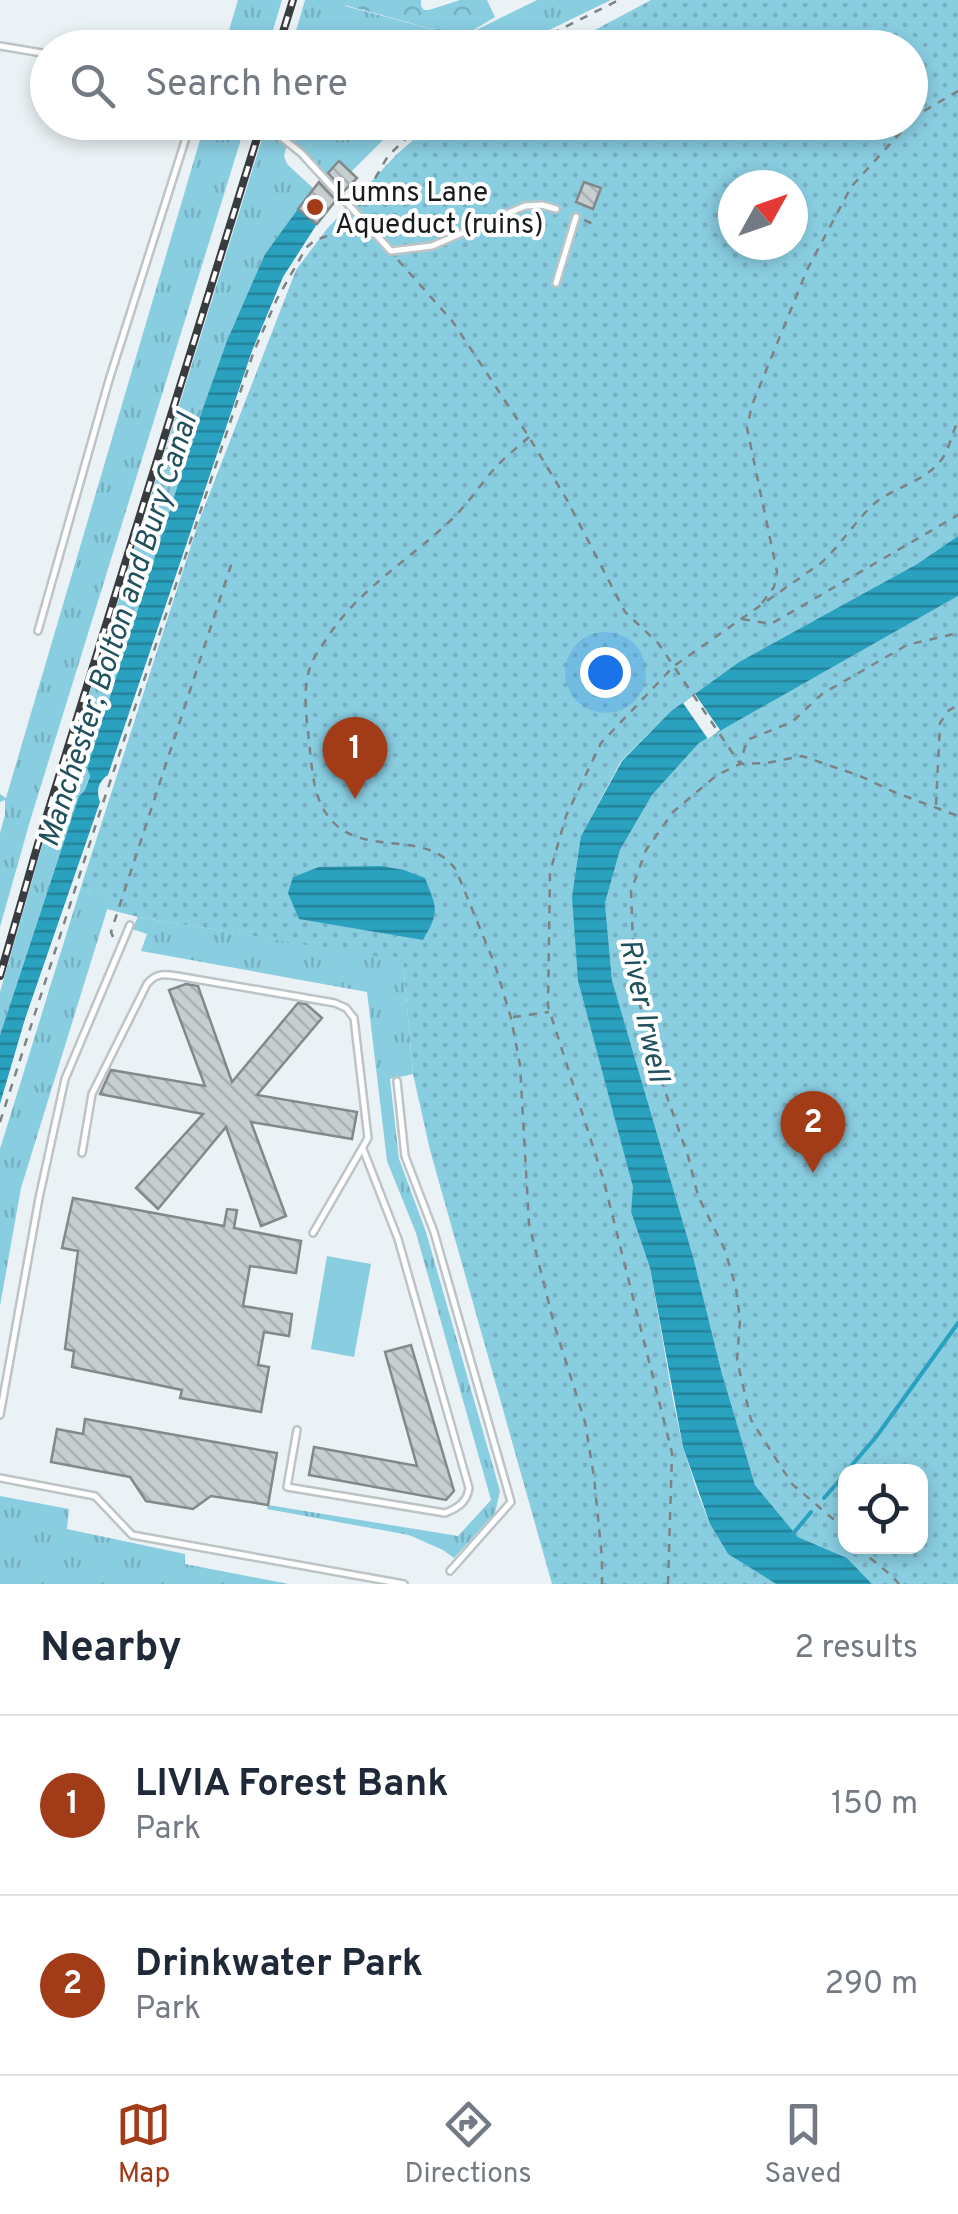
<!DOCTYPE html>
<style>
:root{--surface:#fff;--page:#f6f6f7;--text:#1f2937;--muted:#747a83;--line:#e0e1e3;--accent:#a23b17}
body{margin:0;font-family:Overpass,sans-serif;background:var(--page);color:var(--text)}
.controls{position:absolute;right:30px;bottom:30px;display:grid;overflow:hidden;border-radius:20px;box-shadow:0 5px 15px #0003}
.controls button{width:90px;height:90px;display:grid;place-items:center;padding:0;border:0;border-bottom:2px solid var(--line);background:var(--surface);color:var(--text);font:50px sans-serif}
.compass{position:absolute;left:718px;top:170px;width:90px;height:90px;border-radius:50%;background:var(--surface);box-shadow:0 5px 15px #0003;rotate:50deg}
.you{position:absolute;left:605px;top:672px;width:35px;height:35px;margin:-25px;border:8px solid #fff;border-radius:50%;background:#1a73e8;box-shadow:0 0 0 15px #1a73e833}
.badge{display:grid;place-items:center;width:65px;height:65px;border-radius:50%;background:var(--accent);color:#fff;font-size:32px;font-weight:700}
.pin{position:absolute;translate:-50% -82px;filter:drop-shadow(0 2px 5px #0008)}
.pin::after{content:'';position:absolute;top:52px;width:35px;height:30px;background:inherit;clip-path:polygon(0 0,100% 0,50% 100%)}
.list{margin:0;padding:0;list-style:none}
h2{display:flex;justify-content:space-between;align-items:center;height:130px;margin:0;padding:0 40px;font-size:42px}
h2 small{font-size:32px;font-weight:400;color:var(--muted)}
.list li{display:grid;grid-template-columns:65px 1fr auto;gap:30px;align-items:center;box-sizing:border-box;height:180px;padding:0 40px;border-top:2px solid var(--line)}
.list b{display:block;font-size:38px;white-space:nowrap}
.list p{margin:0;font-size:32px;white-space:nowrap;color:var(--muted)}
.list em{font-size:32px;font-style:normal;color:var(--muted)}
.icon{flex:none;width:55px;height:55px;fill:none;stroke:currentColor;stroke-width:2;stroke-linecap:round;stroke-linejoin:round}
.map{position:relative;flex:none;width:958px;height:1584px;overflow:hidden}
.search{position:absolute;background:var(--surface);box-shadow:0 5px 15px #0003;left:30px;right:30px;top:30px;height:110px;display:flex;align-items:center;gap:25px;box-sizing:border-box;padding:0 35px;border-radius:55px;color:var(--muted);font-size:38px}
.sheet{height:490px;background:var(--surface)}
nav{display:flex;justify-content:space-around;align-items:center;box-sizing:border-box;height:140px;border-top:2px solid var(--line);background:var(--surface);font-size:28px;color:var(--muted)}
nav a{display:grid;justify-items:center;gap:5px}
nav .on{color:var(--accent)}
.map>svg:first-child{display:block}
</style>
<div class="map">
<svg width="958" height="1584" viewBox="0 0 958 1584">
<defs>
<pattern id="grass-tufts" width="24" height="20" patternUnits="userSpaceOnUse" patternTransform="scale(2.5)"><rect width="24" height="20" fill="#89cde1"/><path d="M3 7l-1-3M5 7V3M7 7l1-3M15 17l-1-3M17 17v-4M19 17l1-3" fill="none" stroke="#76afc1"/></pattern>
<pattern id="forest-crowns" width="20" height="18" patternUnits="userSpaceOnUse" patternTransform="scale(2.5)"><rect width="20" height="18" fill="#89cde1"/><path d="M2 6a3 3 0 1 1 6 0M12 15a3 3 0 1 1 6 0" fill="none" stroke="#76afc1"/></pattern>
<pattern id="park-dots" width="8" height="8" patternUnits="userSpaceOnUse" patternTransform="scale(2.5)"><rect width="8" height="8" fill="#89cde1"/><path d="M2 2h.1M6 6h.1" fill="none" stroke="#76afc1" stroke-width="1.8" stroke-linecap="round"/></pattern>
<pattern id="water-rules" width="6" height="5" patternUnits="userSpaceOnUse" patternTransform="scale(2.5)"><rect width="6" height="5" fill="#2aa1be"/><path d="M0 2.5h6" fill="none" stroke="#23829a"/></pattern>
<pattern id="building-back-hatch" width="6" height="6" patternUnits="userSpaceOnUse" patternTransform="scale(2.5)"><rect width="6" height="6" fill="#c6ced0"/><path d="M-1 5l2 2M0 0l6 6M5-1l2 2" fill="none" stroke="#aab0b2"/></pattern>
</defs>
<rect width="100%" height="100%" fill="#ebf2f5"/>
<g fill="url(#grass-tufts)">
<polygon points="238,0 282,0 268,47 224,47"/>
<polygon points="305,0 345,0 345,6 462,37 537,0 611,0 514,47 291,48"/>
<polygon points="205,123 246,123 30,821 0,927 0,833 5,815 5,800 0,802 0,794 6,798"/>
<polygon points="267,123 400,123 351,172 339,161 326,175 300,148 288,141 284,156 287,164 314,189 265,254 197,425 87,768 90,775 85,790 79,796 0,1035 0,992 42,846"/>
<polygon points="80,890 111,897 21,1188 0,1306 0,1149"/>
<polygon points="138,917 403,960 413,1074 390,1079 399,1159 426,1232 500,1491 495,1513 454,1558 443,1550 409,1535 267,1509 268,1505 458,1536 491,1500 416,1233 387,1161 367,992 141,951 147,934 132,929"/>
<polygon points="0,1496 69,1509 67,1529 185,1554 185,1564 289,1584 0,1584"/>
</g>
<polygon fill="url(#forest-crowns)" points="345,0 421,0 421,6 424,10 429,10 460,0 487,0 495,17 462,37 344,5"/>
<g fill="url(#park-dots)" fill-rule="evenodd">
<path d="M651,0H958V536L917,564L739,662L671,711L621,761L581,836L578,981L634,1187L631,1212L650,1268L673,1400L683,1447L698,1494L710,1524L728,1554L776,1584H552L430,1150L413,1074L403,961L138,917L107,909L110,897L80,890L199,521L296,270L326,230L396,155L433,123L910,122V48L563,47ZM733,185H793V245H733Z"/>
<path d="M958,596V1584H872L847,1558L798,1537L755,1485L721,1370L694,1260L612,980L605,903L620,850L652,795L699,743ZM846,1472H920V1546H846Z"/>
</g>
<polygon fill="#89cde1" points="327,1256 371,1264 354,1357 311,1349"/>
<g fill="url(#water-rules)">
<path d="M298,209L317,224L283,277L252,351L108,775C98,782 96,791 100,802L25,1019L0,1104V1035L79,796L85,790L90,776L87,768L197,425L227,341L265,254Z"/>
<polygon points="958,536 958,596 699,743 652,795 620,850 605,903 612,980 694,1260 721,1370 755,1485 798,1537 847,1558 872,1584 776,1584 728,1554 710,1524 683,1447 650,1268 631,1212 633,1187 578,981 572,897 581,836 622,761 671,711 739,662 917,564"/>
<path d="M381,866L404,870L425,878C437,909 440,911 423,940L299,919L288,893L293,877L319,867Z"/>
</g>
<polygon fill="#ebf2f5" points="695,694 720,730 708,739 683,703"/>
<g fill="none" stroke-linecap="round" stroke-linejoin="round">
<g stroke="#2aa1be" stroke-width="4">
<polyline points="846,1472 876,1437 958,1323"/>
<polyline points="824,1498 846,1473"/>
<polyline points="792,1535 811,1512"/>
</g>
</g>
<g fill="url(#building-back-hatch)" stroke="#83898b" stroke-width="2.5">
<polygon points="339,161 357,178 344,191 328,173"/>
<polygon points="319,182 336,200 317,224 298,209"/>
<polygon points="584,182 601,188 593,209 576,202"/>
<polygon points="186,984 198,986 232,1082 298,1003 306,1004 322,1018 257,1095 357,1112 352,1139 251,1122 286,1216 261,1226 226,1127 158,1209 136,1188 203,1114 100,1094 111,1070 205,1086 169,990"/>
<polygon points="73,1198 224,1226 227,1209 237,1210 234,1228 301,1241 296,1273 250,1266 243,1306 292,1314 289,1336 264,1332 258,1365 269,1367 261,1412 180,1398 182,1390 72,1367 74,1351 65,1349 78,1251 62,1248"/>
<polygon points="411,1345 454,1491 446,1500 309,1475 314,1447 417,1466 385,1352"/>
<polygon points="85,1419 277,1453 268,1505 211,1496 193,1509 146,1501 130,1477 51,1462 57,1429 83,1434"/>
</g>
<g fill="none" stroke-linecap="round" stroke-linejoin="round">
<g stroke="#bdc4c6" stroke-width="10">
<g id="lane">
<polyline points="0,46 48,54"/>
<polyline points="262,122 301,153 391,251 432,246 525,206 542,205 556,209"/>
<polyline points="556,283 576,217"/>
<polyline points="38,631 109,380 191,122"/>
<polyline points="397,1081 405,1156 434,1232 511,1502 450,1571"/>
<path d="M82,1153L92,1094L147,984C156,973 163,974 177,976L335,1003L346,1008L354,1018L368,1138L313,1233"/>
<polyline points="0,1415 39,1198 65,1079 130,925"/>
<path d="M297,1430L287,1487L445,1513C458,1508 467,1502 469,1488L398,1239L363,1149"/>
<polyline points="0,1478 95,1496 132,1535 404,1584"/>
</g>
</g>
<g stroke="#7d8284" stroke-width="2.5" stroke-dasharray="8 8" stroke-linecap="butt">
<polyline points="523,48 619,0"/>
<polyline points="912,121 917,115 958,91"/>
<polyline points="359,206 388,156 423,122"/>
<polyline points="584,220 596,225"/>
<polyline points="398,260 453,322 529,437 567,500 625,612 658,643 740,764 767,763 802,756 860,776 894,792 958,816"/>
<path d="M529,437C518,447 505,457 495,468C480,485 467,505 451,520C408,561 357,590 325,641C320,649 313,658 310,667C301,694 308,724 310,751C313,776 314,802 333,822C366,857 428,829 456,870L495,965L511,1018L520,1065L529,1224L554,1324L585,1422L594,1477L602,1558V1584"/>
<polyline points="762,603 774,587 777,572 747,428 752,405 807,270 851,187 910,122"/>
<polyline points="742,619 771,624 958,515"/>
<polyline points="936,805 940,723 948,711 958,705"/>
<polyline points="113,937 111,932 233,559"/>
<polyline points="513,1017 549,1012"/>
<path d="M0,1122L98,818L254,351L277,299L306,248C320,233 341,234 360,231"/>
<polyline points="846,1530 792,1484 751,1420 737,1360 740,1320 736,1288 725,1250 698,1196 688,1156 660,1077 639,1002 633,943 631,891 646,850 673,812 717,775 740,764 747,740 792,722 822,694 907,645 958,633"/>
<path d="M859,1546C870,1561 887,1569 899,1584"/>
<path d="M668,1584L672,1453L603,1178L548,1006L550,872L566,816L601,743L674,666L821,563C841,545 855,521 875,503C896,486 925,482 942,459C950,448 951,434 958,422"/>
</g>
<use href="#lane" stroke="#fff" stroke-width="5"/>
<g stroke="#393c3e" stroke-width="8">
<g id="rail">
<polyline points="278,48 293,0"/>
<polyline points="0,976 38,844 262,122"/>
</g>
</g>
<use href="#rail" stroke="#fff" stroke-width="4" stroke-dasharray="11" stroke-linecap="butt"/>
</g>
<circle fill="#a23b17" stroke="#fff" stroke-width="4" cx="315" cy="207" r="10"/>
<g text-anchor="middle" stroke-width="8" stroke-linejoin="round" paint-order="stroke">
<g font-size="28" fill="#191c1d" stroke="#fff" text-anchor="start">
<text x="335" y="201">Lumns Lane<tspan x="335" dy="32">Aqueduct (ruins)</tspan></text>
</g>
<g font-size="30" font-style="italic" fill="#22515e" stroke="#fff">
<text transform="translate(117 630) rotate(-72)" y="10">Manchester, Bolton and Bury Canal</text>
<text transform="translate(645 1010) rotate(78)" y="10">River Irwell</text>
</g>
</g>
</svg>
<div class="controls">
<button><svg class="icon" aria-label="locate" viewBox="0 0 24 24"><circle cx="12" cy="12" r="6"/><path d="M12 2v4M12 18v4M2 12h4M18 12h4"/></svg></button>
</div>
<svg class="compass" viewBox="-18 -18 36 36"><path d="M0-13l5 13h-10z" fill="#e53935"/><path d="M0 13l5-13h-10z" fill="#747a83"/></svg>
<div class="you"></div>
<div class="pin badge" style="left:355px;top:799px">1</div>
<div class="pin badge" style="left:813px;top:1173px">2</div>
<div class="search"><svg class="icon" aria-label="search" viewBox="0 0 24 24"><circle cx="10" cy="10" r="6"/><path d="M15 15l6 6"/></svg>Search here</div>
</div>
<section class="sheet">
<h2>Nearby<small>2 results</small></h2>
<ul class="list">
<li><span class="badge">1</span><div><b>LIVIA Forest Bank</b><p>Park</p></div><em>150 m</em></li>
<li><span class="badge">2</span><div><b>Drinkwater Park</b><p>Park</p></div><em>290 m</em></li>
</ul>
</section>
<nav>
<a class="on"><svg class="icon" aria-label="map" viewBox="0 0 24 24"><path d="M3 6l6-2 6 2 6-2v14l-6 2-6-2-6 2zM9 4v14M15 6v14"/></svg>Map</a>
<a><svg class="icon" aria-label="directions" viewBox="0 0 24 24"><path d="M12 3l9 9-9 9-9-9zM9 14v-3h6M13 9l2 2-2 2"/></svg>Directions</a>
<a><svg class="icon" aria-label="saved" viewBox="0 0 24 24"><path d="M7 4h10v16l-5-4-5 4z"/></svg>Saved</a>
</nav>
